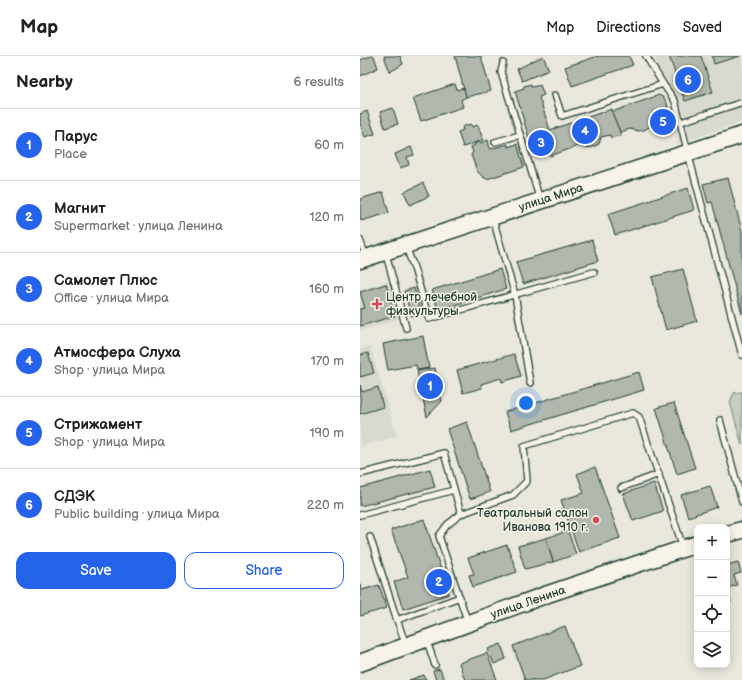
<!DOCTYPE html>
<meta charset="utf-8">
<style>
:root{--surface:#fff;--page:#f2f2f2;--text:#222;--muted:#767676;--line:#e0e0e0;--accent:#2563eb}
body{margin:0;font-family:"Balsamiq Sans",sans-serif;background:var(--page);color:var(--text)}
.controls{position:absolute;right:12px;bottom:12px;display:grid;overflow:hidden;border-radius:8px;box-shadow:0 2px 10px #0003}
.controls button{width:36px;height:36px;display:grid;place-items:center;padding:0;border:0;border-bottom:1px solid var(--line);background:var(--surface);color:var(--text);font:20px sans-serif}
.you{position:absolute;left:166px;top:347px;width:14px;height:14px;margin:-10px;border:3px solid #fff;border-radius:50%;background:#1a73e8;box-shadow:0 0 0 6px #1a73e833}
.badge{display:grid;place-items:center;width:26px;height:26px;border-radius:50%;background:var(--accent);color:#fff;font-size:13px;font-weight:700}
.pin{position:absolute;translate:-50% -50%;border:2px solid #fff;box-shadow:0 1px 4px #0006}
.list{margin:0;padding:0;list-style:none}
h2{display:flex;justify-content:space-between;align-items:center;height:52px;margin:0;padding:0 16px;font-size:17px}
h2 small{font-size:13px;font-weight:400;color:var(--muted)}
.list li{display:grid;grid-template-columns:26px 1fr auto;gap:12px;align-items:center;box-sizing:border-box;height:72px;padding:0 16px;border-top:1px solid var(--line)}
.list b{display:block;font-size:15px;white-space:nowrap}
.list p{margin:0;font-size:13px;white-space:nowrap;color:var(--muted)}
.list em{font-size:13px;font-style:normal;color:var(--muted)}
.actions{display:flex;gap:8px;padding:12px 16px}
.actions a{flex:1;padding:9px 0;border:1px solid var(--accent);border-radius:12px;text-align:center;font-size:14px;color:var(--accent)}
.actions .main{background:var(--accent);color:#fff}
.icon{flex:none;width:22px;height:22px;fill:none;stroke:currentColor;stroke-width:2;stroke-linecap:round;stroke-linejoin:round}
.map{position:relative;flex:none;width:382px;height:624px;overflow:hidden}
header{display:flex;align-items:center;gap:24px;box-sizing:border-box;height:56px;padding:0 20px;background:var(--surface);border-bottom:1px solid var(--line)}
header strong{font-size:19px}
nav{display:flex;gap:22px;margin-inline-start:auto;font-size:14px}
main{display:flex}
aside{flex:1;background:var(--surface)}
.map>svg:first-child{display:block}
</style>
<header>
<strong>Map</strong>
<nav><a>Map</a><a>Directions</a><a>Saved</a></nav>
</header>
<main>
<aside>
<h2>Nearby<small>6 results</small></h2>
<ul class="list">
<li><span class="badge">1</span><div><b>Парус</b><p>Place</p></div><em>60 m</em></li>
<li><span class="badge">2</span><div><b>Магнит</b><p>Supermarket · улица Ленина</p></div><em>120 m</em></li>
<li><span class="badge">3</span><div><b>Самолет Плюс</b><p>Office · улица Мира</p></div><em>160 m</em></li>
<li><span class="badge">4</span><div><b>Атмосфера Слуха</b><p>Shop · улица Мира</p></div><em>170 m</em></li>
<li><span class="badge">5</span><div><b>Стрижамент</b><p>Shop · улица Мира</p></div><em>190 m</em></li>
<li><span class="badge">6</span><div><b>СДЭК</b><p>Public building · улица Мира</p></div><em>220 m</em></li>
</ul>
<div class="actions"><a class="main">Save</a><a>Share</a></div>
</aside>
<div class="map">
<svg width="382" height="624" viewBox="0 0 382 624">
<rect width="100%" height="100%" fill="#eae8dd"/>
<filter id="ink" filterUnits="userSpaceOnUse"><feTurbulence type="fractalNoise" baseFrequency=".025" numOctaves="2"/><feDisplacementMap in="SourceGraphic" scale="8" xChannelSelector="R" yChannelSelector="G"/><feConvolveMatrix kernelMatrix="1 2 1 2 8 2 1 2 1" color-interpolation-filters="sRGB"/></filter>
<g filter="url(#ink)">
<g fill="#d9dacf">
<polygon points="294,0 352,0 354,8 382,0 382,66 317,88 313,49"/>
<polygon points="28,225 39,263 0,275 0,233"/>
<polygon points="10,290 37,380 0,391 0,293"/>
</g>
<polygon fill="#c8ccc1" stroke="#74847a" points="382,336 382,389 370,346 374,337"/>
<g fill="#b2b8ae" stroke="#1f3d34">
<polygon points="11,0 14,0 18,12 0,20 0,4"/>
<polygon points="24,0 40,0 43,8 30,16"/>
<polygon points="95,0 121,0 131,35 106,41"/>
<polygon points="183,0 189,14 162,25 157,13"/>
<polygon points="238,0 269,0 273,9 212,30 205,11"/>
<polygon points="309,0 341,0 353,36 325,45"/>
<polygon points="352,0 380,0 354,8"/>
<polygon points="95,28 97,34 104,32 106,41 101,44 103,51 61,65 53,42"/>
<polygon points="171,28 172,31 180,29 184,39 179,41 190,74 252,53 261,79 251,82 250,79 241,81 239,88 233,91 225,92 218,90 190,100 189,97 185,98 181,96 178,93 176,94 174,88 171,89 155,35 164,32 164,30"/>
<polygon points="299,39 304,42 307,47 308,52 307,56 308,61 294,66 289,71 284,74 278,75 270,73 260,76 252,56"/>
<polygon points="33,52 38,68 25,72 20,56"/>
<polygon points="7,55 15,78 5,81 0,68 0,58"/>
<polygon points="111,68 112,71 118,69 123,84 103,91 98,76 103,74 102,71"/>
<polygon points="128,84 130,93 148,88 148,91 157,88 164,111 127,123 123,121 117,115 111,99 113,96 111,91 115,89 115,87 120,86 121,87"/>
<polygon points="51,91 54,99 47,101 49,109 40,112 35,98"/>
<polygon points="368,122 382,175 382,258 352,146 348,147 343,128"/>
<polygon points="63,127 69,140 50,149 44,136"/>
<polygon points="328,132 334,154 255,179 248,158"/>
<polygon points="23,136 29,157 1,165 0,160 0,143"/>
<polygon points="232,184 238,205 163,228 156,206"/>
<polygon points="140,213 146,233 78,254 72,234"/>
<polygon points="323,213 337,265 306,274 292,221"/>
<polygon points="26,228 35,260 0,270 0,253 5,252 0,236"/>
<polygon points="54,232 61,257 51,260 44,235"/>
<polygon points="63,280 69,312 57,314 56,309 28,314 23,288"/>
<polygon points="8,297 14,317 0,321 0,299"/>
<polygon points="154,298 161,320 142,326 141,322 121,328 122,332 103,337 97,314"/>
<polygon points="75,312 82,345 67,361 57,315"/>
<polygon points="279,316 284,334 151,374 145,356"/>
<polygon points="0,329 2,336 18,331 23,351 0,358"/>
<polygon points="314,347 335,412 317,418 296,352"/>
<polygon points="107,366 130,436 110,443 87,373"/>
<polygon points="235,411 260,482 219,496 201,444 224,437 217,418"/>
<polygon points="70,413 75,431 0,450 0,432"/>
<polygon points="294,427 303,455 273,465 263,438"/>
<polygon points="350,430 357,451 328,461 321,439"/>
<polygon points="64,463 89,538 43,553 34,526 48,521 31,474"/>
<polygon points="208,475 216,498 193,506 186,482"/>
<polygon points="186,482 193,506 165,513 158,490"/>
<polygon points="147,489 157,516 113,531 109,519 114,518 108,502"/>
<polygon points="378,506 381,517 374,519 377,529 367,532 367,509"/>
<polygon points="0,528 2,534 19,529 27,552 0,560"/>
<polygon points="367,533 371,546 367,547"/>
<polygon points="205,570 220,610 183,624 165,624 153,590"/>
<polygon points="141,588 146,603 134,608 128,593"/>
<polygon points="127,597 137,624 105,624 99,607"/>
<polygon points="80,613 84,624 76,624 73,615"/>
<polygon points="64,619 66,624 49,624"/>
</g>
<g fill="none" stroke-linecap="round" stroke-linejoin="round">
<g stroke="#1f3d34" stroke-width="8">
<g id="lane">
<polyline points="286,0 303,28"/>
<polyline points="143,7 141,16 180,144"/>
<polyline points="195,39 202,60 303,28 315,45 328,97 382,299"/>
<polyline points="321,66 380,47"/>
<polyline points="135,86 160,79"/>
<polyline points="133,163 155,239 170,327"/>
<polyline points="0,184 6,201"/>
<polyline points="46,191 54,212 69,263 234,216"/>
<polyline points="26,198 46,272"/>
<polyline points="360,364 382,446"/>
<polyline points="0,418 84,397 101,458"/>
<polyline points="261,432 299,418"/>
<polyline points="0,459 94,434"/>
<polyline points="10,481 37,564 46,589"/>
<polyline points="37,564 100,541"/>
<polyline points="108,567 79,480 87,469 101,458 153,439 167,425 164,390 273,357 279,361 323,491"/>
<polyline points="67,585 75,609"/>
</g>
</g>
<g stroke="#1f3d34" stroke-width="19">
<g id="secondary">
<polyline points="0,204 382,79"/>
<polyline points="367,478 382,474"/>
<polyline points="0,607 46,590 188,538 337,488"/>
</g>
</g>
<use href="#lane" stroke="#f7f3e8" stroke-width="5.5"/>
<use href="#secondary" stroke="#f7f3e8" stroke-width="16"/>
</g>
</g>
<g fill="#d1495b" stroke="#f7f3e8" stroke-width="1.5">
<path d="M15 242h4v4h4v4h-4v4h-4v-4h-4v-4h4z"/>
<circle cx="236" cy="464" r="4"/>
</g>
<g text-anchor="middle" stroke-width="3" stroke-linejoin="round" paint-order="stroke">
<g font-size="12" fill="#1f3d34" stroke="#f7f3e8">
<text transform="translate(191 141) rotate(-18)" y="4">улица Мира</text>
<text transform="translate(168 546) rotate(-19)" y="4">улица Ленина</text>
</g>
<g font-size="12" fill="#1f3d34" stroke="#f7f3e8" text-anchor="start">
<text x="26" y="245">Центр лечебной<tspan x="26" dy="14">физкультуры</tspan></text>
<text x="228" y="461" text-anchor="end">Театральный салон<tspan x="228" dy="14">Иванова 1910 г.</tspan></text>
</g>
</g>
</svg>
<div class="controls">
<button>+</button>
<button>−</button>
<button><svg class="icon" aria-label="locate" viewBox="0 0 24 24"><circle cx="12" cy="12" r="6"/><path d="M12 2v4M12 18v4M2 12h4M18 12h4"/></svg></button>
<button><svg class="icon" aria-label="layers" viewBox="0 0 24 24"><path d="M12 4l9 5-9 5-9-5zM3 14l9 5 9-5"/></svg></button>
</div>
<div class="you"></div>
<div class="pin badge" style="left:70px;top:330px">1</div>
<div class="pin badge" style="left:79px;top:526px">2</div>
<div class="pin badge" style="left:181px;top:87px">3</div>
<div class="pin badge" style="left:225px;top:75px">4</div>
<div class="pin badge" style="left:303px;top:66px">5</div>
<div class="pin badge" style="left:328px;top:24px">6</div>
</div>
</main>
